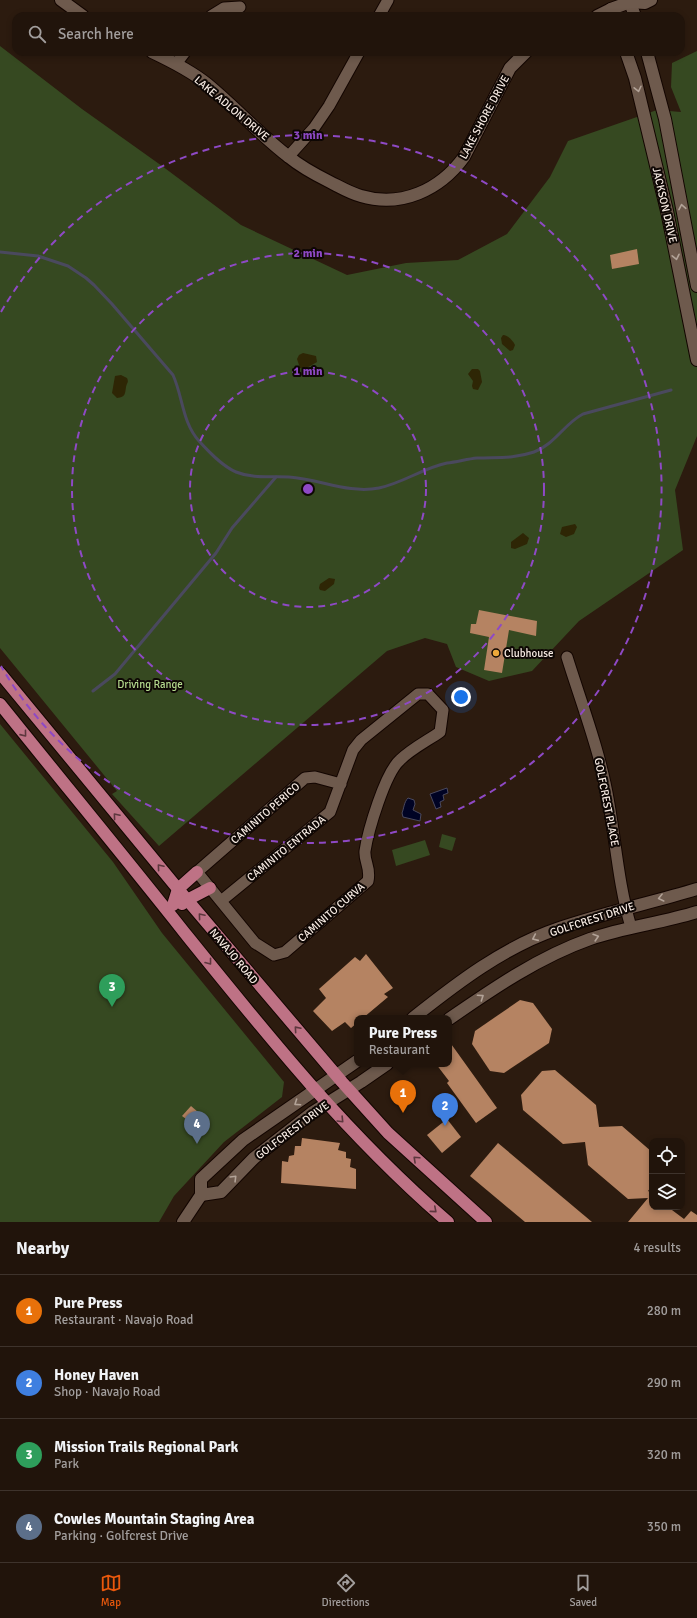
<!DOCTYPE html>
<meta charset="utf-8">
<style>
:root{--surface:#21140b;--page:#2d2119;--text:#f1f3f6;--muted:#a29e9d;--line:#3e332c;--accent:#ea580c}
body{margin:0;font-family:Signika,sans-serif;background:var(--page);color:var(--text)}
.controls{position:absolute;right:12px;bottom:12px;display:grid;overflow:hidden;border-radius:8px;box-shadow:0 2px 6px #0003}
.controls button{width:36px;height:36px;display:grid;place-items:center;padding:0;border:0;border-bottom:1px solid var(--line);background:var(--surface);color:var(--text);font:20px sans-serif}
.you{position:absolute;left:461px;top:697px;width:14px;height:14px;margin:-10px;border:3px solid #fff;border-radius:50%;background:#1a73e8;box-shadow:0 0 0 6px #1a73e833}
.badge{display:grid;place-items:center;width:26px;height:26px;border-radius:50%;background:var(--accent);color:#fff;font-size:13px;font-weight:700}
.pin{position:absolute;translate:-50% -33px;filter:drop-shadow(0 1px 2px #0008)}
.pin::after{content:'';position:absolute;top:21px;width:14px;height:12px;background:inherit;clip-path:polygon(0 0,100% 0,50% 100%)}
.popup{position:absolute;left:354px;top:1015px;width:98px;height:52px;box-sizing:border-box;display:grid;place-content:center;border-radius:8px;background:var(--surface);filter:drop-shadow(0 1px 3px #0005);font-size:13px;white-space:nowrap;color:var(--muted)}
.popup b{font-size:15px;color:var(--text)}
.popup::after{content:'';position:absolute;left:50%;top:100%;margin-left:-8px;border:8px solid transparent;border-top-color:var(--surface)}
.list{margin:0;padding:0;list-style:none}
h2{display:flex;justify-content:space-between;align-items:center;height:52px;margin:0;padding:0 16px;font-size:17px}
h2 small{font-size:13px;font-weight:400;color:var(--muted)}
.list li{display:grid;grid-template-columns:26px 1fr auto;gap:12px;align-items:center;box-sizing:border-box;height:72px;padding:0 16px;border-top:1px solid var(--line)}
.list b{display:block;font-size:15px;white-space:nowrap}
.list p{margin:0;font-size:13px;white-space:nowrap;color:var(--muted)}
.list em{font-size:13px;font-style:normal;color:var(--muted)}
.icon{flex:none;width:22px;height:22px;fill:none;stroke:currentColor;stroke-width:2;stroke-linecap:round;stroke-linejoin:round}
.map{position:relative;flex:none;width:697px;height:1222px;overflow:hidden}
.search{position:absolute;background:var(--surface);box-shadow:0 2px 6px #0003;left:12px;right:12px;top:12px;height:44px;display:flex;align-items:center;gap:10px;box-sizing:border-box;padding:0 14px;border-radius:12px;color:var(--muted);font-size:15px}
.sheet{height:340px;background:var(--surface)}
nav{display:flex;justify-content:space-around;align-items:center;box-sizing:border-box;height:56px;border-top:1px solid var(--line);background:var(--surface);font-size:11px;color:var(--muted)}
nav a{display:grid;justify-items:center;gap:2px}
nav .on{color:var(--accent)}
.map>svg:first-child{display:block}
</style>
<div class="map">
<svg width="697" height="1222" viewBox="0 0 697 1222">
<rect width="100%" height="100%" fill="#2c1b0f"/>
<g fill="#364921">
<polygon points="0,46 82,109 162,166 241,225 347,275 406,263 458,260 507,234 550,177 568,141 657,110 681,112 671,87 672,63 697,51 697,436 675,490 683,550 579,621 532,671 489,681 456,667 447,644 425,638 387,651 159,846 112,794 117,791 0,648"/>
<polygon points="0,724 113,862 162,933 284,1082 282,1097 224,1142 174,1196 159,1222 0,1222"/>
<polygon points="442,834 456,838 452,851 439,847"/>
<polygon points="425,840 430,855 396,866 392,850"/>
</g>
<g fill="#2e2605">
<path d="M503,335C508,335 513,341 515,345L513,350L510,351L502,344L501,338Z"/>
<polygon points="303,353 316,356 317,362 305,369 300,368 297,359 299,355"/>
<polygon points="472,369 478,369 480,371 482,382 478,390 473,389 472,386 473,381 468,374"/>
<path d="M121,375L127,378C129,383 127,382 126,387C125,393 126,397 117,398L112,393L115,376Z"/>
<polygon points="575,524 577,527 574,534 566,537 560,534 562,527"/>
<polygon points="523,533 529,538 527,544 515,549 511,548 511,542"/>
<polygon points="329,578 335,579 334,584 325,591 320,590 319,588 320,584"/>
</g>
<g fill="#000324" stroke="#4a495e">
<polygon points="447,788 448,793 443,795 444,800 440,802 441,807 436,809 430,794"/>
<path d="M408,798L414,800L415,804L413,810L421,814L420,821L403,817L402,813C404,808 404,802 408,798Z"/>
</g>
<g fill="none" stroke-linecap="round" stroke-linejoin="round">
<g stroke="#4a495e" stroke-width="3">
<path d="M0,252L38,256L68,266L86,278L94,285L112,304L173,375C183,397 182,422 199,441C209,452 222,466 236,472C253,479 271,476 289,477C320,479 348,494 379,488C403,483 423,468 447,463C457,462 467,459 477,458C498,457 513,459 534,452C554,445 565,423 583,414L671,390"/>
<polyline points="93,691 115,674 216,553 232,528 276,477"/>
</g>
</g>
<g fill="#b58362">
<polygon points="637,249 639,264 612,269 610,255"/>
<polygon points="479,610 537,621 536,636 509,630 502,673 484,670 489,637 470,633 471,624 476,624"/>
<polygon points="366,954 393,988 384,994 388,997 363,1018 357,1018 357,1023 351,1028 345,1022 332,1031 313,1011 326,998 319,989 355,957 360,961"/>
<polygon points="520,1000 533,1003 552,1029 549,1043 504,1073 490,1071 472,1044 475,1031"/>
<polygon points="449,1041 497,1108 476,1123 447,1083 449,1081 436,1064 449,1064"/>
<polygon points="555,1070 596,1105 599,1127 622,1126 652,1152 652,1186 648,1191 652,1193 652,1207 668,1207 684,1219 691,1211 697,1215 697,1222 628,1222 648,1198 628,1199 588,1165 585,1142 563,1144 523,1110 521,1095 542,1071"/>
<polygon points="191,1106 198,1112 190,1122 182,1116"/>
<polygon points="447,1119 461,1137 442,1153 427,1135"/>
<polygon points="302,1138 340,1143 338,1150 346,1152 346,1158 351,1159 350,1167 356,1169 356,1189 281,1183 282,1161 288,1162 289,1156 294,1155 295,1146 301,1146"/>
<polygon points="498,1143 592,1222 525,1222 470,1176"/>
</g>
<g fill="none" stroke-linecap="round" stroke-linejoin="round">
<g stroke="#130500" stroke-width="13">
<g id="minor">
<polyline points="211,16 224,8 240,7"/>
<polyline points="379,16 388,0"/>
<polyline points="176,64 185,52"/>
<polyline points="288,157 314,128 329,106 359,52"/>
<path d="M567,657C582,705 601,754 609,804C616,845 619,887 631,927"/>
<path d="M221,901L330,812L353,750L361,740L418,694H428L443,710L440,732C427,741 411,749 400,760C385,773 368,831 365,851C364,862 371,867 368,881L285,952L274,955L255,943L197,872L305,778L315,777L341,784"/>
</g>
</g>
<g stroke="#130500" stroke-width="14">
<g id="tertiary">
<polyline points="61,0 83,16"/>
<polyline points="597,16 611,9"/>
<path d="M152,52C171,61 191,71 207,84C235,107 260,135 289,157C301,167 316,175 330,182C340,187 350,193 361,196C401,208 440,190 464,157L510,68L526,52"/>
</g>
</g>
<g stroke="#130500" stroke-width="14">
<g id="secondary">
<polyline points="629,0 635,16"/>
<polyline points="611,9 630,2 645,3 651,0"/>
<polyline points="626,52 635,78 667,211 697,360"/>
<polyline points="647,52 665,119 697,286"/>
<path d="M413,1018C457,983 504,947 557,929C603,913 651,903 697,889"/>
<path d="M449,1019C494,988 539,957 590,939C625,927 662,923 697,912"/>
<polyline points="201,1195 221,1192 254,1158 313,1112 361,1082 387,1064"/>
<polyline points="183,1222 201,1195 201,1179 243,1140 357,1061"/>
</g>
</g>
<g stroke="#130500" stroke-width="14">
<g id="primary">
<polyline points="0,673 178,889 342,1082 388,1133 486,1222"/>
<path d="M0,704C61,780 123,855 184,932C267,1035 347,1135 448,1222"/>
<polyline points="182,904 187,900 210,888"/>
<polyline points="173,905 178,889 197,872"/>
</g>
</g>
<use href="#minor" stroke="#6e5a4d" stroke-width="11"/>
<use href="#tertiary" stroke="#6e5a4d" stroke-width="12"/>
<use href="#secondary" stroke="#6e5a4d" stroke-width="12"/>
<use href="#primary" stroke="#be7285" stroke-width="12"/>
</g>
<defs><path id="oneway-chevron" d="M-2-3.5L2.5 0L-2 3.5" fill="none" stroke-width="1.6" stroke-linecap="round" stroke-linejoin="round"/></defs>
<g stroke="#b3a398">
<use href="#oneway-chevron" transform="translate(638 89) rotate(77)"/>
<use href="#oneway-chevron" transform="translate(682 207) rotate(-101)"/>
<use href="#oneway-chevron" transform="translate(676 257) rotate(78)"/>
<use href="#oneway-chevron" transform="translate(661 898) rotate(166)"/>
<use href="#oneway-chevron" transform="translate(596 937) rotate(-17)"/>
<use href="#oneway-chevron" transform="translate(535 938) rotate(156)"/>
<use href="#oneway-chevron" transform="translate(481 997) rotate(-34)"/>
<use href="#oneway-chevron" transform="translate(297 1103) rotate(146)"/>
<use href="#oneway-chevron" transform="translate(234 1178) rotate(-45)"/>
</g>
<g stroke="#5d373e">
<use href="#oneway-chevron" transform="translate(24 734) rotate(51)"/>
<use href="#oneway-chevron" transform="translate(116 816) rotate(-130)"/>
<use href="#oneway-chevron" transform="translate(160 867) rotate(-130)"/>
<use href="#oneway-chevron" transform="translate(201 916) rotate(-130)"/>
<use href="#oneway-chevron" transform="translate(209 962) rotate(52)"/>
<use href="#oneway-chevron" transform="translate(297 1029) rotate(-131)"/>
<use href="#oneway-chevron" transform="translate(341 1120) rotate(46)"/>
<use href="#oneway-chevron" transform="translate(416 1159) rotate(-137)"/>
<use href="#oneway-chevron" transform="translate(434 1210) rotate(41)"/>
</g>
<g fill="none" stroke="#8e49c5" stroke-width="2" stroke-dasharray="7 5">
<circle cx="308" cy="489" r="118"/>
<circle cx="308" cy="489" r="236"/>
<path d="M1 312A354 354 0 1 1 1 666"/>
</g>
<circle fill="#eda83b" stroke="#0e0704" stroke-width="1.5" cx="496" cy="653" r="4"/>
<g text-anchor="middle" stroke-width="4" stroke-linejoin="round" paint-order="stroke">
<g font-size="11" fill="#f8ece4" stroke="#0e0704">
<text transform="translate(232 108) rotate(40)" y="4">LAKE ADLON DRIVE</text>
<text transform="translate(484 117) rotate(-62)" y="4">LAKE SHORE DRIVE</text>
<text transform="translate(665 205) rotate(77)" y="4">JACKSON DRIVE</text>
<text transform="translate(607 802) rotate(79)" y="4">GOLFCREST PLACE</text>
<text transform="translate(265 813) rotate(-41)" y="4">CAMINITO PERICO</text>
<text transform="translate(286 848) rotate(-39)" y="4">CAMINITO ENTRADA</text>
<text transform="translate(331 912) rotate(-41)" y="4">CAMINITO CURVA</text>
<text transform="translate(592 919) rotate(-18)" y="4">GOLFCREST DRIVE</text>
<text transform="translate(234 956) rotate(50)" y="4">NAVAJO ROAD</text>
<text transform="translate(292 1130) rotate(-37)" y="4">GOLFCREST DRIVE</text>
</g>
<g font-size="11" fill="#f8ece4" stroke="#0e0704" text-anchor="start">
<text x="504" y="657">Clubhouse</text>
</g>
<g font-size="11" fill="#b3d88c" stroke="#0e0704">
<text x="150" y="688">Driving Range</text>
</g>
</g>
<circle cx="308" cy="489" r="6" fill="#8e49c5" stroke="#0e0704" stroke-width="2"/>
<g font-size="12" text-anchor="middle" font-weight="bold" fill="#8e49c5" stroke="#0e0704" stroke-width="4" stroke-linejoin="round" paint-order="stroke">
<text x="308" y="139">3 min</text>
<text x="308" y="257">2 min</text>
<text x="308" y="375">1 min</text>
</g>
</svg>
<div class="controls">
<button><svg class="icon" aria-label="locate" viewBox="0 0 24 24"><circle cx="12" cy="12" r="6"/><path d="M12 2v4M12 18v4M2 12h4M18 12h4"/></svg></button>
<button><svg class="icon" aria-label="layers" viewBox="0 0 24 24"><path d="M12 4l9 5-9 5-9-5zM3 14l9 5 9-5"/></svg></button>
</div>
<div class="you"></div>
<div class="pin badge" style="left:403px;top:1113px;background:#e8710a">1</div>
<div class="popup"><b>Pure Press</b>Restaurant</div>
<div class="pin badge" style="left:445px;top:1126px;background:#3f7fe0">2</div>
<div class="pin badge" style="left:112px;top:1007px;background:#2e9e5b">3</div>
<div class="pin badge" style="left:197px;top:1144px;background:#5c6f8a">4</div>
<div class="search"><svg class="icon" aria-label="search" viewBox="0 0 24 24"><circle cx="10" cy="10" r="6"/><path d="M15 15l6 6"/></svg>Search here</div>
</div>
<section class="sheet">
<h2>Nearby<small>4 results</small></h2>
<ul class="list">
<li><span class="badge" style="background:#e8710a">1</span><div><b>Pure Press</b><p>Restaurant · Navajo Road</p></div><em>280 m</em></li>
<li><span class="badge" style="background:#3f7fe0">2</span><div><b>Honey Haven</b><p>Shop · Navajo Road</p></div><em>290 m</em></li>
<li><span class="badge" style="background:#2e9e5b">3</span><div><b>Mission Trails Regional Park</b><p>Park</p></div><em>320 m</em></li>
<li><span class="badge" style="background:#5c6f8a">4</span><div><b>Cowles Mountain Staging Area</b><p>Parking · Golfcrest Drive</p></div><em>350 m</em></li>
</ul>
</section>
<nav>
<a class="on"><svg class="icon" aria-label="map" viewBox="0 0 24 24"><path d="M3 6l6-2 6 2 6-2v14l-6 2-6-2-6 2zM9 4v14M15 6v14"/></svg>Map</a>
<a><svg class="icon" aria-label="directions" viewBox="0 0 24 24"><path d="M12 3l9 9-9 9-9-9zM9 14v-3h6M13 9l2 2-2 2"/></svg>Directions</a>
<a><svg class="icon" aria-label="saved" viewBox="0 0 24 24"><path d="M7 4h10v16l-5-4-5 4z"/></svg>Saved</a>
</nav>
